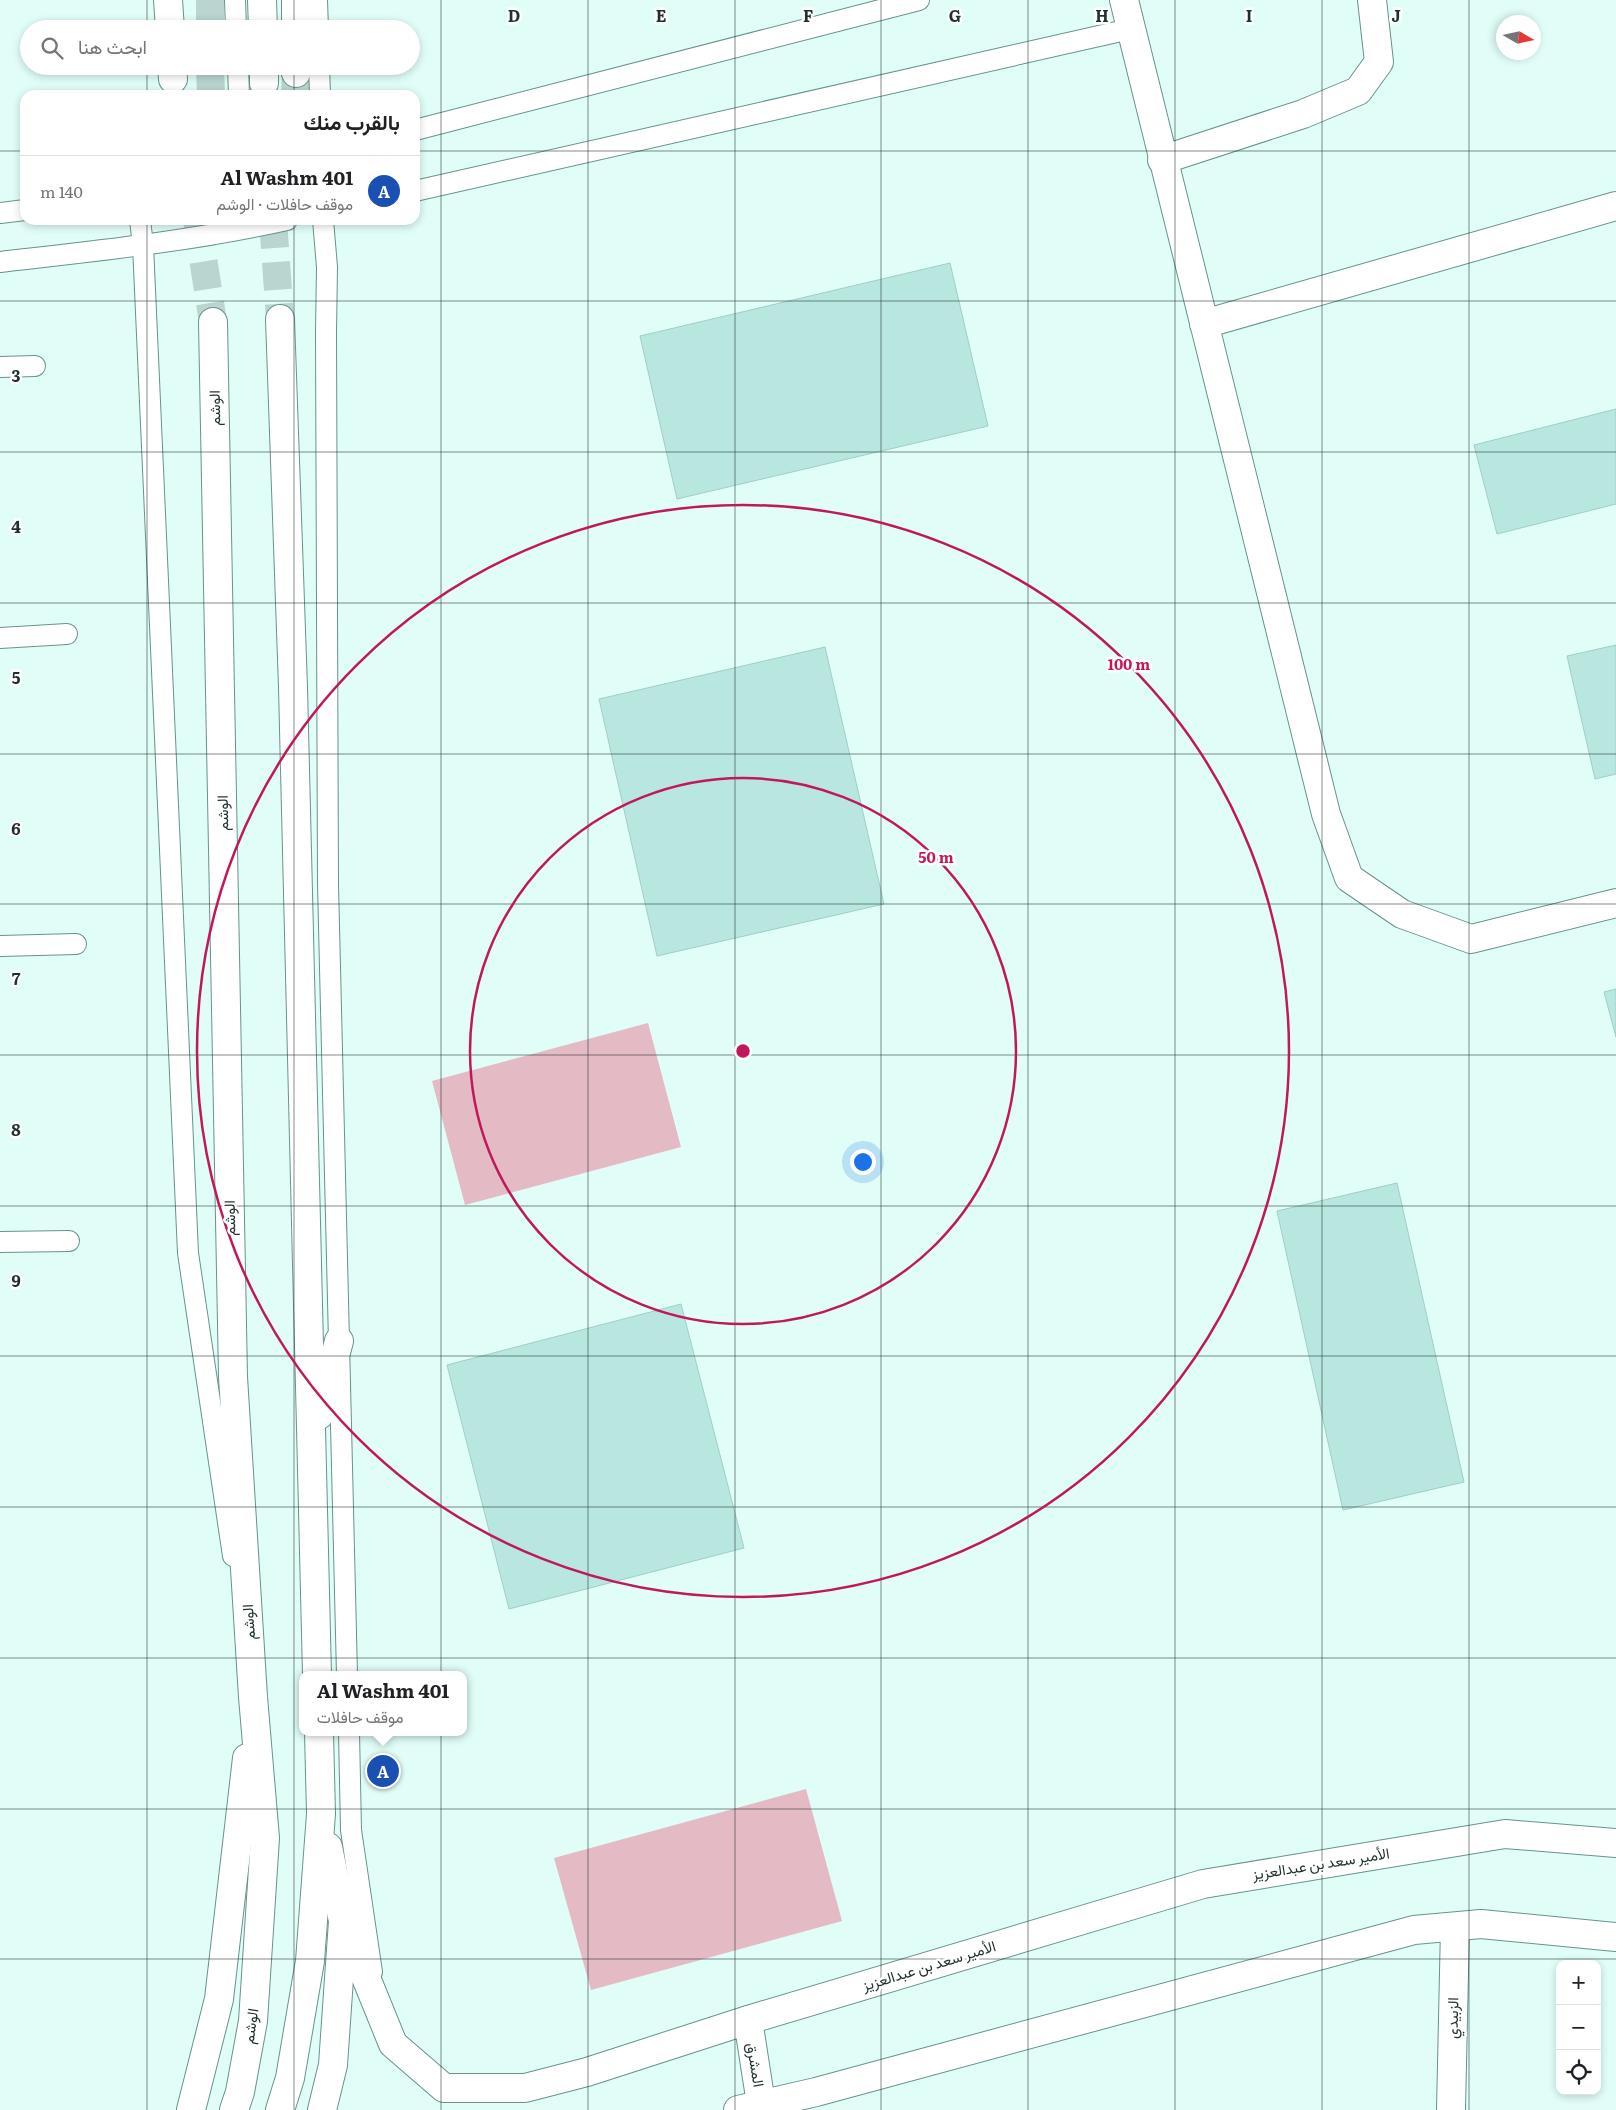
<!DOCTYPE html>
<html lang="ar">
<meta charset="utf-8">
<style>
:root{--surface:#fff;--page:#f6f6f6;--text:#202124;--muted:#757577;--line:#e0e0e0;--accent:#c1366d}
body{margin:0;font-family:Literata,Vazirmatn,serif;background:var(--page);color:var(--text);direction:rtl}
.controls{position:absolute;right:15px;bottom:15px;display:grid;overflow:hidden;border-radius:10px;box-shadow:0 2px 8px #0003}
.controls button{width:45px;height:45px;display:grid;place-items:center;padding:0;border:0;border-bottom:1px solid var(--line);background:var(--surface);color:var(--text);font:25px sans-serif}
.compass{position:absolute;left:1496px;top:15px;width:45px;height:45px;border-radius:50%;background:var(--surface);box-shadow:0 2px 8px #0003;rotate:99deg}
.you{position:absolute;left:862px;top:1161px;width:18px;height:18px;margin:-12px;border:4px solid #fff;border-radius:50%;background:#1a73e8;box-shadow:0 0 0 8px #1a73e833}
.badge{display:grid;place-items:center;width:32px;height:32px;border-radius:50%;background:var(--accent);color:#fff;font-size:16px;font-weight:700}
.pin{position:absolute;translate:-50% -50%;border:2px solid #fff;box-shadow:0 1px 5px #0006}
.popup{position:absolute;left:299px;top:1671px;width:168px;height:65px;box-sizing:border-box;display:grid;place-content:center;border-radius:10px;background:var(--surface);filter:drop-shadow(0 1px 4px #0005);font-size:16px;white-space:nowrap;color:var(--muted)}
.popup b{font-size:19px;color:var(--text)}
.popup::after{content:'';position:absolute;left:50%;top:100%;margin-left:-10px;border:10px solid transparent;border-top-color:var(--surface)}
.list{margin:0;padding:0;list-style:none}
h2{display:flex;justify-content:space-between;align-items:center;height:65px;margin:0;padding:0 20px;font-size:21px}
h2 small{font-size:16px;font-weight:400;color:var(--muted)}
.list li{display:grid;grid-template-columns:32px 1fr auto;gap:15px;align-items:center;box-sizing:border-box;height:70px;padding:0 20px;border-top:1px solid var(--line)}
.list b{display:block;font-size:19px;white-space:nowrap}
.list p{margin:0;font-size:16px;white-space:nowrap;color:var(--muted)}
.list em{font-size:16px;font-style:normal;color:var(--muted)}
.icon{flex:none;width:28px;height:28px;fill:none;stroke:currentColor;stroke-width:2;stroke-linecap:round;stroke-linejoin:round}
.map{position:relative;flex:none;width:1616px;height:2110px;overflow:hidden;direction:ltr}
.search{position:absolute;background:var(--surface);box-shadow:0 2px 8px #0003;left:20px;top:20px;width:400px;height:55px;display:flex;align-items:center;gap:12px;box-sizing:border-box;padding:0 18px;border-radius:28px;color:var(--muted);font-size:19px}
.panel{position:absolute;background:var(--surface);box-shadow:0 2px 8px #0003;left:20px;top:90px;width:400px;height:135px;border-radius:15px;direction:rtl}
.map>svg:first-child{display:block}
</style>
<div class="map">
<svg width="1616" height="2110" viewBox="0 0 1616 2110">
<rect width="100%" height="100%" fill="#e1fdf8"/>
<g fill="#e4bac5">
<polygon points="648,1023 681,1147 465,1205 432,1081"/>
<polygon points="806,1789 842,1921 591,1990 554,1858"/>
</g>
<g fill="#b8e7e0" stroke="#a0cec7">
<polygon points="950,263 988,426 677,499 640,336"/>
<polygon points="1616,409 1616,504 1497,534 1474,445"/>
<polygon points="1616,645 1616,774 1595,779 1567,656"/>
<polygon points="825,647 884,904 657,956 599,699"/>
<polygon points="1616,989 1616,1037 1604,992"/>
<polygon points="1397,1183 1464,1482 1343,1510 1277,1211"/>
<polygon points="681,1304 744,1548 509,1609 447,1365"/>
</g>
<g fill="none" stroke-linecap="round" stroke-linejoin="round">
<g stroke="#bad4d0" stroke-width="28" stroke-dasharray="28 14" stroke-linecap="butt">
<polyline points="210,0 210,29"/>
<polyline points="210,66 211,95"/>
<polyline points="295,95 296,73"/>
<polyline points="197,220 213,322"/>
<polyline points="273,220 280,319"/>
</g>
<g stroke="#67938c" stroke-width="22">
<g id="lane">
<polyline points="235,0 236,29"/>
<polyline points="317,0 318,29"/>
<polyline points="238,66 239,95"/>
<polyline points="319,66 320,95"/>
<polyline points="415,130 919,0"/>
<polyline points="415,191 1130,29"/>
<polyline points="0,213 25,210"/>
<polyline points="140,220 143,245 188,1253 233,1556"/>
<polyline points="323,220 327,267 326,332 328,884 347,1675"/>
<path d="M0,262C96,251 192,241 287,220"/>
<polyline points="0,367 35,366"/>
<polyline points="0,638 67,634"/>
<polyline points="0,946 76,944"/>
<polyline points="0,1242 69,1241"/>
<polyline points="349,1732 351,1830 372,1972"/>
</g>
</g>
<g stroke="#67938c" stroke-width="30">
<g id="street">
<polyline points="1124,0 1326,814 1349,878 1402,914 1471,939 1616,903"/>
<polyline points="1162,160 1303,114 1358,91 1379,62 1372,0"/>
<polyline points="1204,324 1616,206"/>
<polyline points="748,2020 762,2110"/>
<polyline points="1451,2110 1455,1927"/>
</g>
</g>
<g stroke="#67938c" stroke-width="30">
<g id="secondary">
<polyline points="343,1921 393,2044 444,2088 525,2088 587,2072 748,2020 1203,1884 1505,1834 1616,1843"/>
<polyline points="738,2110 816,2092 1414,1930 1481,1924 1616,1937"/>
</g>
</g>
<g stroke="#67938c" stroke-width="30">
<g id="primary">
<polyline points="168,0 170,29"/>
<polyline points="262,0 263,29"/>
<polyline points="296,0 296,29"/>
<polyline points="172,66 173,79"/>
<polyline points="264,66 264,83"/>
<polyline points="296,66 296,73"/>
<polyline points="280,319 293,687 317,1675"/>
<polyline points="213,322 233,1377 253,1697 265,1838 253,2021 240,2092 234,2110"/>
<polyline points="319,1415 339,1341"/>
<polyline points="191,2110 219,1999 247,1758"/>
<polyline points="280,2110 290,2078 310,1961 321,1814 319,1732"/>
<polyline points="322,2110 333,2065 343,1921 328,1847"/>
</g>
</g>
<use href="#lane" stroke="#fff" stroke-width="20"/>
<use href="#street" stroke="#fff" stroke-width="28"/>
<use href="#secondary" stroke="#fff" stroke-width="28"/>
<use href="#primary" stroke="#fff" stroke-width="28"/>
</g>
<path fill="none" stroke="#1f312e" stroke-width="1" stroke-opacity="0.55" d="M147,0V29M294,0V29M441,0V2110M588,0V2110M735,0V2110M881,0V2110M1028,0V2110M1175,0V2110M1322,0V2110M1469,0V2110M147,66V95M294,66V95M0,151H25M415,151H1616M147,220V2110M294,220V2110M0,301H1616M0,452H1616M0,603H1616M0,754H1616M0,904H1616M0,1055H1616M0,1206H1616M0,1356H1616M0,1507H1616M0,1658H1616M0,1809H1616M0,1959H1616"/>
<g fill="none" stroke="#c2185b" stroke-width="2.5">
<circle cx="743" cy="1051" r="273"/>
<circle cx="743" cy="1051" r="546"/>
</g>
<g text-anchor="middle" stroke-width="5" stroke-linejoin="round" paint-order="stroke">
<g font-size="15" fill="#1f312e" stroke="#fff">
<text transform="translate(215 408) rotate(-91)" y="5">الوشم</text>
<text transform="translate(223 813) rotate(-91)" y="5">الوشم</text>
<text transform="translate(230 1218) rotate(-91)" y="5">الوشم</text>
<text transform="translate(249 1622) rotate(-94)" y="5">الوشم</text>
<text transform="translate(1321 1864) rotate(-9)" y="5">الأمير سعد بن عبدالعزيز</text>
<text transform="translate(929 1966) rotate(-17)" y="5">الأمير سعد بن عبدالعزيز</text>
<text transform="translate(1453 2018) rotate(-89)" y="5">الزبيدي</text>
<text transform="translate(251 2026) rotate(-82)" y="5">الوشم</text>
<text transform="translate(755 2065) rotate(80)" y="5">المشرق</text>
</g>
</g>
<g font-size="16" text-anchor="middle" font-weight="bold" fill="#1f312e" stroke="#fff" stroke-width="5" stroke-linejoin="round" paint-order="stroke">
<text x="514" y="22">D</text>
<text x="661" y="22">E</text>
<text x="808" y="22">F</text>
<text x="955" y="22">G</text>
<text x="1102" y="22">H</text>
<text x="1249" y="22">I</text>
<text x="1396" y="22">J</text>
<text x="16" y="382">3</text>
<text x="16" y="533">4</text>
<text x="16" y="684">5</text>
<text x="16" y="835">6</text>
<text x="16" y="985">7</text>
<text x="16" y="1136">8</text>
<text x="16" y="1287">9</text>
</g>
<circle cx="743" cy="1051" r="8" fill="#c2185b" stroke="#fff" stroke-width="2.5"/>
<g font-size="15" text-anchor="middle" font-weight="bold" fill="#c2185b" stroke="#fff" stroke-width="5" stroke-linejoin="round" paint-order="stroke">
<text x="1129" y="670">100 m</text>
<text x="936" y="863">50 m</text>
</g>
</svg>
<div class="controls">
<button>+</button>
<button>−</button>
<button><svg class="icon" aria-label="locate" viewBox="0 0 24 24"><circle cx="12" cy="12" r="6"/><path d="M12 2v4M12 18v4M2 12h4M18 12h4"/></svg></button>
</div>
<svg class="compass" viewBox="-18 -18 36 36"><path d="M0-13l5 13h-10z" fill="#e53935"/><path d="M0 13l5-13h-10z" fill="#757577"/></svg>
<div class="you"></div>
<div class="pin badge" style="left:383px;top:1771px;background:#1a4fb4">A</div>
<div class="popup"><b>Al Washm 401</b>موقف حافلات</div>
<div class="search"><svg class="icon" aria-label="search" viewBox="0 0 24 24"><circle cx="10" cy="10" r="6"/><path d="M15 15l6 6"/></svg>ابحث هنا</div>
<section class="panel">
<h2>بالقرب منك<small></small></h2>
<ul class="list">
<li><span class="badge" style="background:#1a4fb4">A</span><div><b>Al Washm 401</b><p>موقف حافلات · الوشم</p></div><em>140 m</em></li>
</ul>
</section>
</div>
